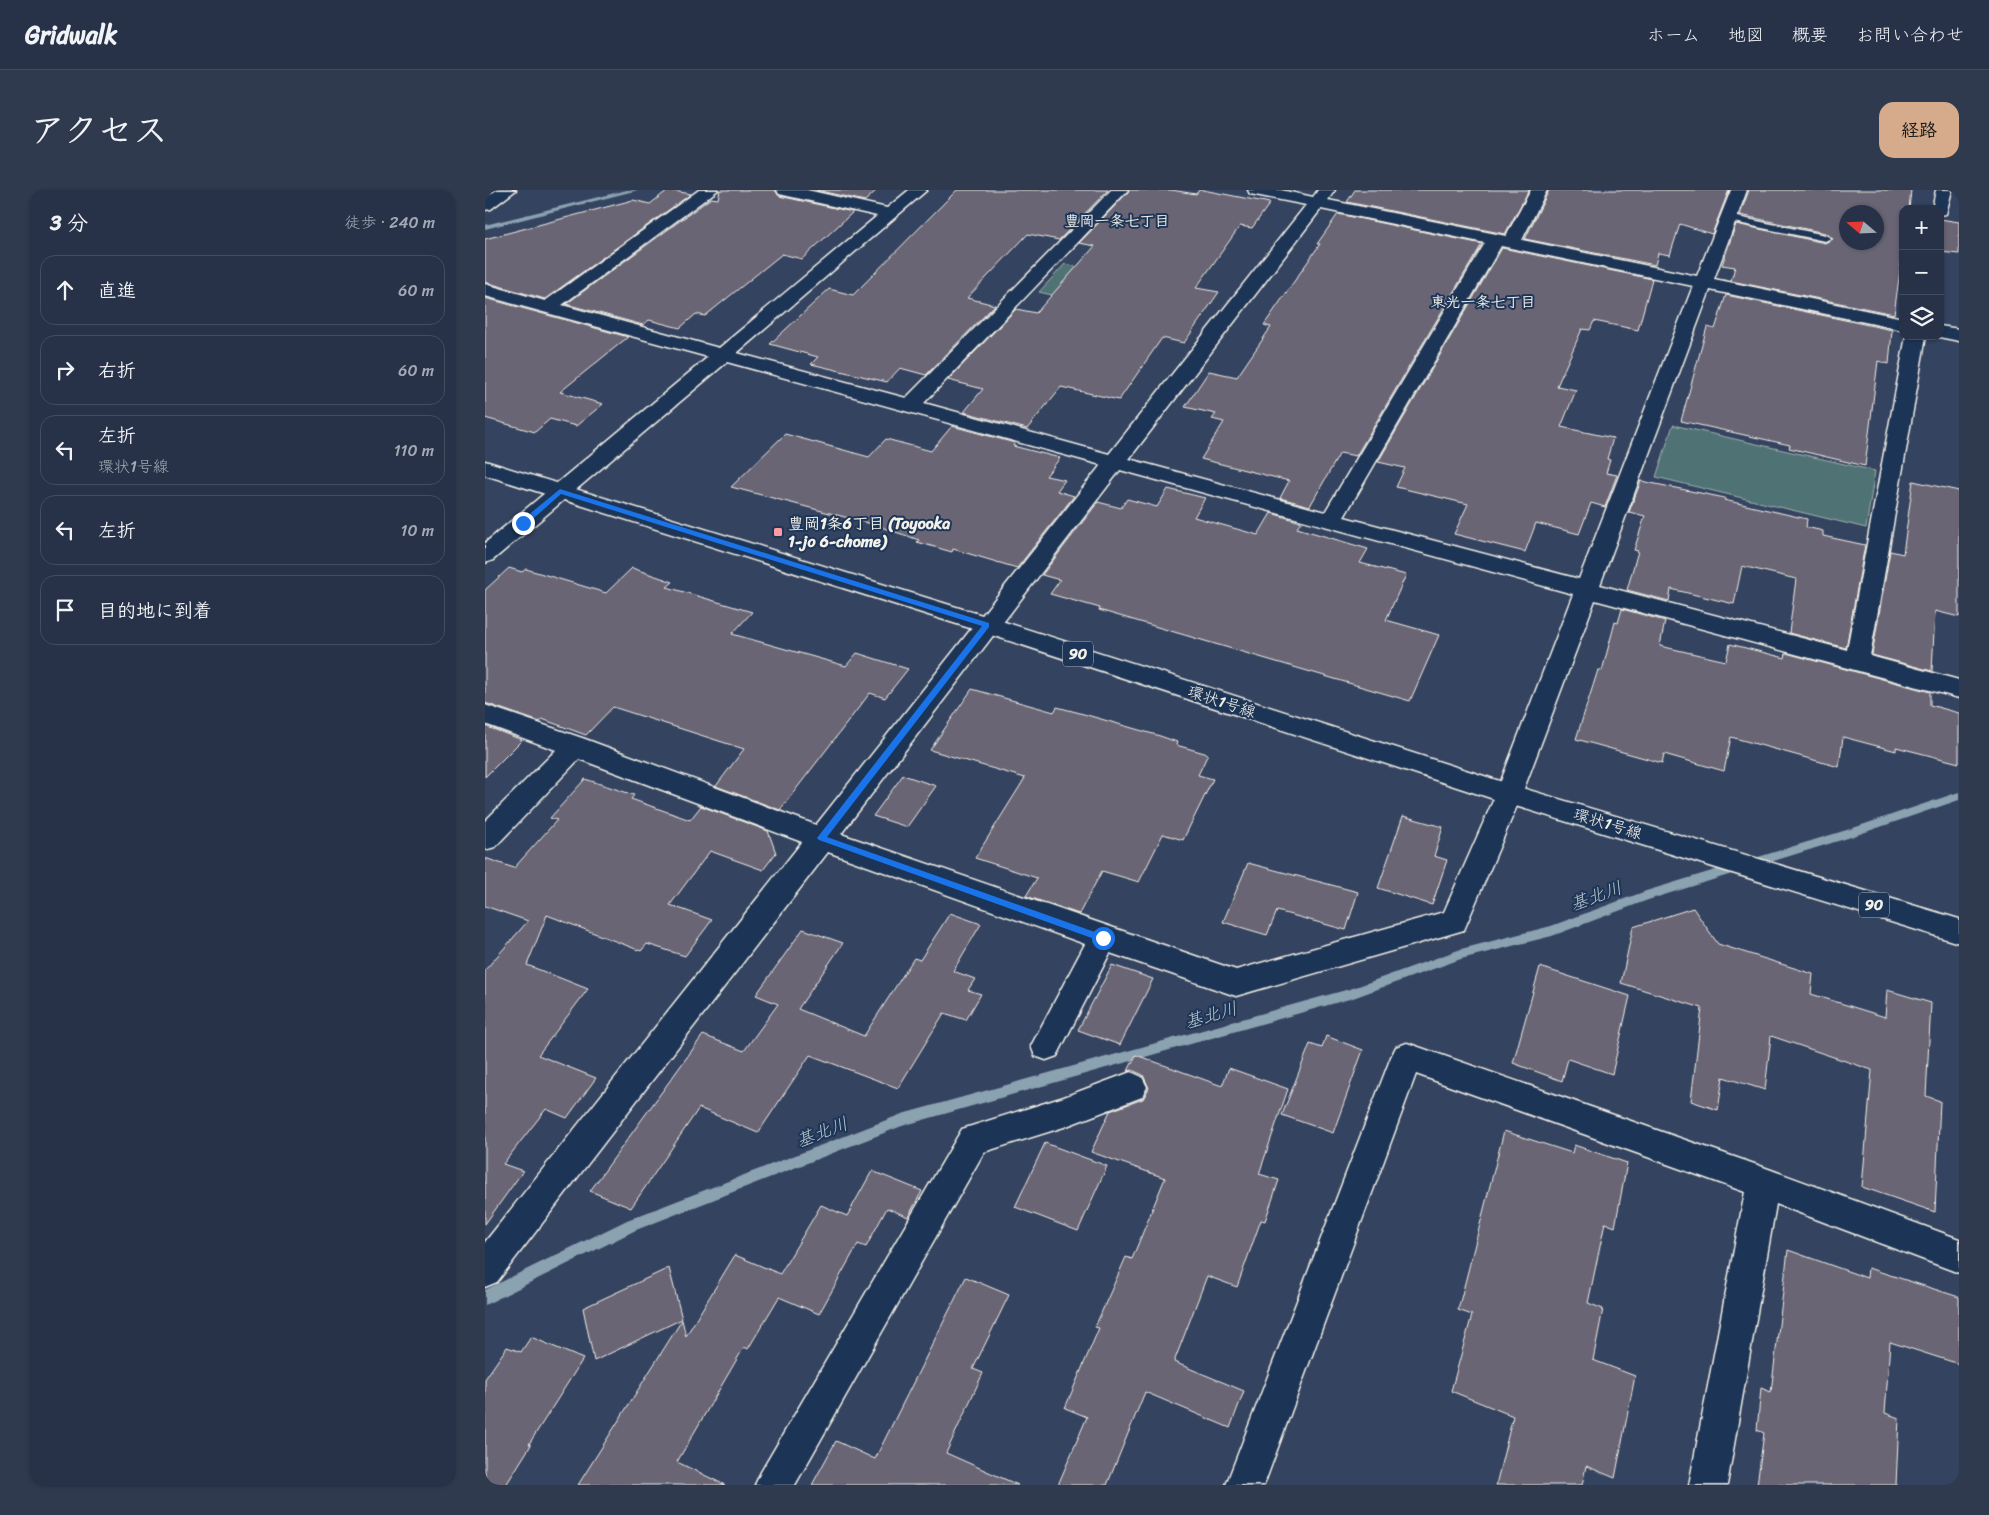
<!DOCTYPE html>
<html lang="ja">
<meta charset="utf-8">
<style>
:root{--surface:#273248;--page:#2f3a4f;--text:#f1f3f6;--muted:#a4aab4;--line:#434d60;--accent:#d6ab8b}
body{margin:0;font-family:Sriracha,"Klee One",sans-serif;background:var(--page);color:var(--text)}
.controls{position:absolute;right:15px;top:15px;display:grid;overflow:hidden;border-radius:10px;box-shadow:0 1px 4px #0004}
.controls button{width:45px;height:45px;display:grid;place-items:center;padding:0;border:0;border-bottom:1px solid var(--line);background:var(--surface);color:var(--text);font:25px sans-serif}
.compass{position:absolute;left:1354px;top:15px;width:45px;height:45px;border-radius:50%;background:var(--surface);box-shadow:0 1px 4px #0004;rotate:289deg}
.stop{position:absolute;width:15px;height:15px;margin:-11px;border:4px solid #1a73e8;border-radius:50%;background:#fff}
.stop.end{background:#1a73e8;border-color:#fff;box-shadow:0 1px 5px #0008}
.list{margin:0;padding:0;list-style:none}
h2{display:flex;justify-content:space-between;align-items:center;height:65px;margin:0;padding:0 20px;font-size:21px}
h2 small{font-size:16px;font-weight:400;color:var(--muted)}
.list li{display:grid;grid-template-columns:32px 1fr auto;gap:15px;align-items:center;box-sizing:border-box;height:70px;margin:0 10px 10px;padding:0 10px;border:1px solid var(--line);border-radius:15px}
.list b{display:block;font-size:19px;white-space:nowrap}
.list p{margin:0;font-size:16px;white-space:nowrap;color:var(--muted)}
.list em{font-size:16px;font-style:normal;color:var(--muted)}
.icon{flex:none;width:28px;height:28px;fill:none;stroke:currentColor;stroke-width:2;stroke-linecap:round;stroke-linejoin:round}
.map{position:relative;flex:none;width:1474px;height:1295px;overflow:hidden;border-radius:15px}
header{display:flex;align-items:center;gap:30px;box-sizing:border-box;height:70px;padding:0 25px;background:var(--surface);border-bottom:1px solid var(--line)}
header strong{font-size:24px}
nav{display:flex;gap:28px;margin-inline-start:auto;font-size:18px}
.intro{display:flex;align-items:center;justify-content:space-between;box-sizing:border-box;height:120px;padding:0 30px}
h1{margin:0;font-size:35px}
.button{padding:12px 22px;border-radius:15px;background:var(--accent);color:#111;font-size:18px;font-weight:700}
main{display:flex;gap:30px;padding:0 30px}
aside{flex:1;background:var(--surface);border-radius:15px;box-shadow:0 1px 4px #0004}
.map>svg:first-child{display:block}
</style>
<header>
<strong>Gridwalk</strong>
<nav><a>ホーム</a><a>地図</a><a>概要</a><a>お問い合わせ</a></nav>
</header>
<div class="intro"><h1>アクセス</h1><a class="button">経路</a></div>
<main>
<aside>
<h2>3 分<small>徒歩 · 240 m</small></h2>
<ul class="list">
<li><svg class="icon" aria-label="ahead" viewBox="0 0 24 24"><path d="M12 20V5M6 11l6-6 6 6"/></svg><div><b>直進</b></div><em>60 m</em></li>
<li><svg class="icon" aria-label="right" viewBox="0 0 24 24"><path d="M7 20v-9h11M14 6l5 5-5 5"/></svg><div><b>右折</b></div><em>60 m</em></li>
<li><svg class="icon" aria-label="left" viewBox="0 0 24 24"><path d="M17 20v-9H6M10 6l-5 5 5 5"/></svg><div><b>左折</b><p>環状1号線</p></div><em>110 m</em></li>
<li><svg class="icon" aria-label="left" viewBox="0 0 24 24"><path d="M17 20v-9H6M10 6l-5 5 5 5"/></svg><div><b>左折</b></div><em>10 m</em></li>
<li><svg class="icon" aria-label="arrive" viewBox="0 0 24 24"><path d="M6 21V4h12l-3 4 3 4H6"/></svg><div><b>目的地に到着</b></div></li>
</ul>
</aside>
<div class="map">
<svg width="1474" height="1295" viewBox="0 0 1474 1295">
<rect width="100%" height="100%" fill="#344360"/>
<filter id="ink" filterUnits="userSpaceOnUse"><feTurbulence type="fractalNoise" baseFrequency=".02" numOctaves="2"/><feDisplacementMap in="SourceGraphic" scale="10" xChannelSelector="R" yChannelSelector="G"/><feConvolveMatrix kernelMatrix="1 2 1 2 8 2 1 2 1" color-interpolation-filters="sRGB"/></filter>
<g filter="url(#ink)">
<g fill="#4f7274" stroke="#a2b2ae">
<polygon points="580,74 655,91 632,120 554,102"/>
<polygon points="1188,235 1390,281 1381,338 1171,287"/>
</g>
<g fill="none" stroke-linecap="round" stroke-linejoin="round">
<g fill="#8ba2b1" fill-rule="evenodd">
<polygon points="142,0 153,0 0,39 0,35"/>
<polygon points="1474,602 1474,610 1366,647 1163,710 1067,746 976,769 868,808 417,936 151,1040 0,1115 0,1100 142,1030 417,924 868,798 976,759 1066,736 1161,701 1365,639"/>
</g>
</g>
<g fill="#696575" stroke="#f4f1e8" fill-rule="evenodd">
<polygon points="183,0 206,4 60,109 0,92 0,49 148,10 165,14"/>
<polygon points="235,0 290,0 294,6 368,22 317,69 297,64 220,126 211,124 195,138 164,130 158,135 81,114 226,8 233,9"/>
<polygon points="331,0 392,0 380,11"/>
<polygon points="472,0 623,0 574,50 543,44 482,108 510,115 441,185 415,178 402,192 326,174 333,167 285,154 344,99 368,105"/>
<polygon points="645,0 686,0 711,4 714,0 718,0 785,13 767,38 755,36 711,98 734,102 699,153 677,148 634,210 576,197 542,239 479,222 498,199 463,190 531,119 551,123 610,56 594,53"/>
<polygon points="870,0 1044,0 1020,44 862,12"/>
<polygon points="1064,0 1244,0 1227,44 1195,34 1185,65 1173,63 1170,75 1040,49"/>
<path d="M1264,0H1426L1424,19H1418V59L1409,124L1246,91L1250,77L1237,75L1251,34L1340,53L1348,49L1340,43L1255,25ZM1362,22H1392V52H1362Z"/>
<polygon points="853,24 997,54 871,266 855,263 825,316 795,308 804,291 716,269 739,232 727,229 731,224 700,217 724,181 752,187 786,137 779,135 835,54 832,54"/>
<polygon points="1455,29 1474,32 1474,64 1455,62"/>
<polygon points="1017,58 1167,89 1153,140 1109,131 1105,140 1097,139 1072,196 1091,200 1076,237 1128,248 1122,269 1125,270 1121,283 1132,285 1120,317 1106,313 1094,344 1051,333 1040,362 969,344 983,314 911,297 920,278 893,272"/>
<polygon points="1241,105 1407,140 1404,174 1393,171 1380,276 1304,258 1305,255 1196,231 1222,137 1230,139"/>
<polygon points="0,108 143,147 75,202 118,214 91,236 65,229 50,242 0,228"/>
<polygon points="467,236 530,253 528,256 575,268 561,286 580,290 572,301 589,306 532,378 468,359 467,362 432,352 434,350 390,335 246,297 300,244 384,267 401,249 446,261"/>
<polygon points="1156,291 1240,308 1239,310 1322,329 1321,337 1338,341 1338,346 1380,355 1361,458 1304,443 1311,389 1257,376 1249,414 1186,399 1184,411 1142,400 1153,361 1149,360 1160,326 1144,322"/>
<polygon points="1428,291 1474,301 1474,427 1450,421 1447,481 1387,465 1405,361 1418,364"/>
<polygon points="683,299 720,308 709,327 773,345 786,323 816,332 812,338 883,359 875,373 921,385 901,430 954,445 925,511 614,420 615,418 565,404 575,390 557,385 613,312 636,318 642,309 672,317"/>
<polygon points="24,378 37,382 41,379 121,403 147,378 188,392 182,397 267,422 247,444 361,476 372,463 423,479 400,508 385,503 295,620 231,596 259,559 128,517 101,545 57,529 55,532 0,513 0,400"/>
<polygon points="1137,419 1180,431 1175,456 1241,471 1245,454 1300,468 1301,463 1445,502 1445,515 1474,523 1474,573 1411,557 1411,561 1358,547 1354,577 1246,547 1239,581 1179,564 1177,573 1091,549 1113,480 1117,481 1130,432 1133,433"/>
<polygon points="487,499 569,522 572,517 595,523 675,546 692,552 691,555 723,564 713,585 728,589 698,650 678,644 654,692 617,681 594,724 541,706 552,688 490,668 540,588 445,560"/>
<polygon points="0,536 37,550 0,587"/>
<polygon points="418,585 451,596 422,637 388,626"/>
<polygon points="100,589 149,605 146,609 205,630 216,616 283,641 291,663 278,680 225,661 185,715 227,730 200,766 162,754 156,761 62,725 42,775 103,799 53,865 111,888 82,928 61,919 18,974 38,981 0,1034 0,780 43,731 0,716 0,668 29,678 72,630 65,628"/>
<polygon points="918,626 958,637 949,666 962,670 947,715 893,698"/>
<polygon points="763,673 873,702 861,740 792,721 782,745 738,732"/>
<polygon points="1208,718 1233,754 1328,784 1326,804 1400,827 1402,800 1446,813 1441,906 1455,911 1450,1022 1377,997 1387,880 1286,846 1280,900 1238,887 1233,920 1206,911 1217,818 1136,793 1148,737"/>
<polygon points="465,723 496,734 468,781 490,789 483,800 496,804 481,830 459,823 413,898 325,865 273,943 214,918 146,1018 105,1001 218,845 259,861 293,814 271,805 318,739 358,753 313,819 379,846 429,768 435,770"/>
<polygon points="627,775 668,789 635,855 593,840"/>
<polygon points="1055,777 1145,806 1127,884 1083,869 1077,891 1028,873"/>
<polygon points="841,846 878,860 848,943 797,925 825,854 837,858"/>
<polygon points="651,865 737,896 744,878 803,899 774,984 794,990 780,1031 776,1030 752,1097 722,1086 689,1172 759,1201 745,1238 660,1202 622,1295 573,1295 602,1227 580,1218 614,1138 610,1137 641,1067 647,1069 680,988 606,962 625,921 658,909 664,898 658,885 647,880 643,881"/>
<polygon points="1019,941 1087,963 1089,955 1142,973 1130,1037 1120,1033 1103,1113 1118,1119 1108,1170 1150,1186 1130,1288 1101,1276 1097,1295 1011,1295 1028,1226 966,1201 987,1125 973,1120"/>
<polygon points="560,953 622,976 593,1041 530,1017"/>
<polygon points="387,981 437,1001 423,1027 402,1018 381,1057 373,1054 334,1124 294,1107 263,1159 259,1157 192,1272 240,1295 93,1295 197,1130 201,1146 250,1065 295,1084 336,1015 362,1026"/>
<polygon points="1303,1060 1382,1088 1383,1078 1474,1107 1474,1174 1405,1152 1400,1223 1414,1228 1411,1295 1272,1295 1279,1243 1272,1240 1276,1198 1286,1202"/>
<polygon points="184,1078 197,1129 109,1171 98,1118"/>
<polygon points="481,1087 524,1105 488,1179 498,1183 461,1263 533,1295 327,1295 351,1251 390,1269"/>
<polygon points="46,1147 98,1169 44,1254 46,1255 21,1295 0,1295 0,1189 22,1157 36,1162"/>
</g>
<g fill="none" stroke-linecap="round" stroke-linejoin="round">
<g stroke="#f4f1e8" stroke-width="3">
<polygon id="lane" points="1243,25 1340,45 1346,48 1340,51 1239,30 1237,28 1239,26"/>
</g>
<g stroke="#f4f1e8" stroke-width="3">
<g id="street">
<polygon points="12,0 31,0 6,19 0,20 0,7"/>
<path d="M214,0H233L77,115L234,158L392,26L294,4L292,0H322L402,18L424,0H442L252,163L421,208L626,0H643L439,213L624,264L821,15L765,4L763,0H796L828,7L833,0H850L843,10L1021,46L1046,0H1062L1037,50L1212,86L1246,0H1262L1229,89L1418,128V140L1225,100L1115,395L1362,460L1421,146H1441L1385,466L1474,490V508L1110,410L1037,604L979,740L751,806L625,763L572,866L561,870L550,866L546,856L600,754L343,662L12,1092L0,1097V1052L317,652L94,569L10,657L0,660V631L71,560L0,534V515L100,549L331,635L616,275L242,172L8,370L0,373V353L223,167L0,106V94L60,111ZM836,19L1000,53L840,322L644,269ZM1016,56L1208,96L1094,389L859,327ZM635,280L1088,404L1011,604L959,722L751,780L356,644Z"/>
<polygon points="1451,0 1467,0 1461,24 1455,25 1455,19 1447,19"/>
<polygon points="1455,136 1474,139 1474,151 1449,146 1455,146"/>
<polygon points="922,853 1278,977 1474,1049 1474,1083 1291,1014 1242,1295 1204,1295 1260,1002 931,884 779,1295 741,1295 906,867 911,857"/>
<polygon points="646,882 657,887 662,897 657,907 579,937 499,962 310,1295 270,1295 276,1282 477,939 579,907"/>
</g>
</g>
<g stroke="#f4f1e8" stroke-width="3">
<polygon id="primary" points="0,271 510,429 1024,594 1474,729 1474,753 1024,614 494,441 0,285"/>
</g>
<use href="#lane" fill="#1d3557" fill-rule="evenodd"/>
<use href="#street" fill="#1d3557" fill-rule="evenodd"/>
<use href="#primary" fill="#1d3557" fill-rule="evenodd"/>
</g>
</g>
<polygon fill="#1a73e8" points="75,299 504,433 504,437 342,647 621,746 621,751 615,751 334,650 332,648 497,436 76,304 41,335 36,335 36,331"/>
<rect fill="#ff9aa2" stroke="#1d3557" stroke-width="2" x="288" y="337" width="10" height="10" rx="2.5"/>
<g text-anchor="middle" stroke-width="4" stroke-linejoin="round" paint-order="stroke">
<g font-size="15" font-weight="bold" fill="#f4f1e8" stroke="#1d3557">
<text x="632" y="36">豊岡一条七丁目</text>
<text x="998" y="117">東光一条七丁目</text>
</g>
<g fill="#1d3557" stroke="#b4b9bc" stroke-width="1">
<rect x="578" y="451.5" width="30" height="25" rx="4"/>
<rect x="1374" y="702.5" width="30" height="25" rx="4"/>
</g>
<g font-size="15" font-weight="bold" fill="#f4f1e8">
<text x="593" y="469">90</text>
<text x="1389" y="720">90</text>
</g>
<g font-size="16" font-weight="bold" fill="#f4f1e8" stroke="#1d3557" text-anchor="start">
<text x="303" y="339">豊岡1条6丁目 (Toyooka<tspan x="303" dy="18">1-jo 6-chome)</tspan></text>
</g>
<g font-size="16" fill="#f4f1e8" stroke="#1d3557">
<text transform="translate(737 511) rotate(18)" y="6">環状1号線</text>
<text transform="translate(1123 633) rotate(17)" y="6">環状1号線</text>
</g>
<g font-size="18" font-style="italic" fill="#b7c3c8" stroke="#1d3557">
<text transform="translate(1111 706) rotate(-20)" y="6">基北川</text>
<text transform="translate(726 825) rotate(-16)" y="6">基北川</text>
<text transform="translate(337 942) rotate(-21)" y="6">基北川</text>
</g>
</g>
</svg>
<div class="controls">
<button>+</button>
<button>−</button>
<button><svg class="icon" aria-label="layers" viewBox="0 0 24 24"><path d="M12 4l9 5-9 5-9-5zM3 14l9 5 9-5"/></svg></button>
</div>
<svg class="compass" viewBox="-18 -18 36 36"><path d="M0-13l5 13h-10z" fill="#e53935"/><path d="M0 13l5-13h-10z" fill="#a4aab4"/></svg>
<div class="stop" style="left:618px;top:748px"></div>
<div class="stop end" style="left:38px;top:333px"></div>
</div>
</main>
